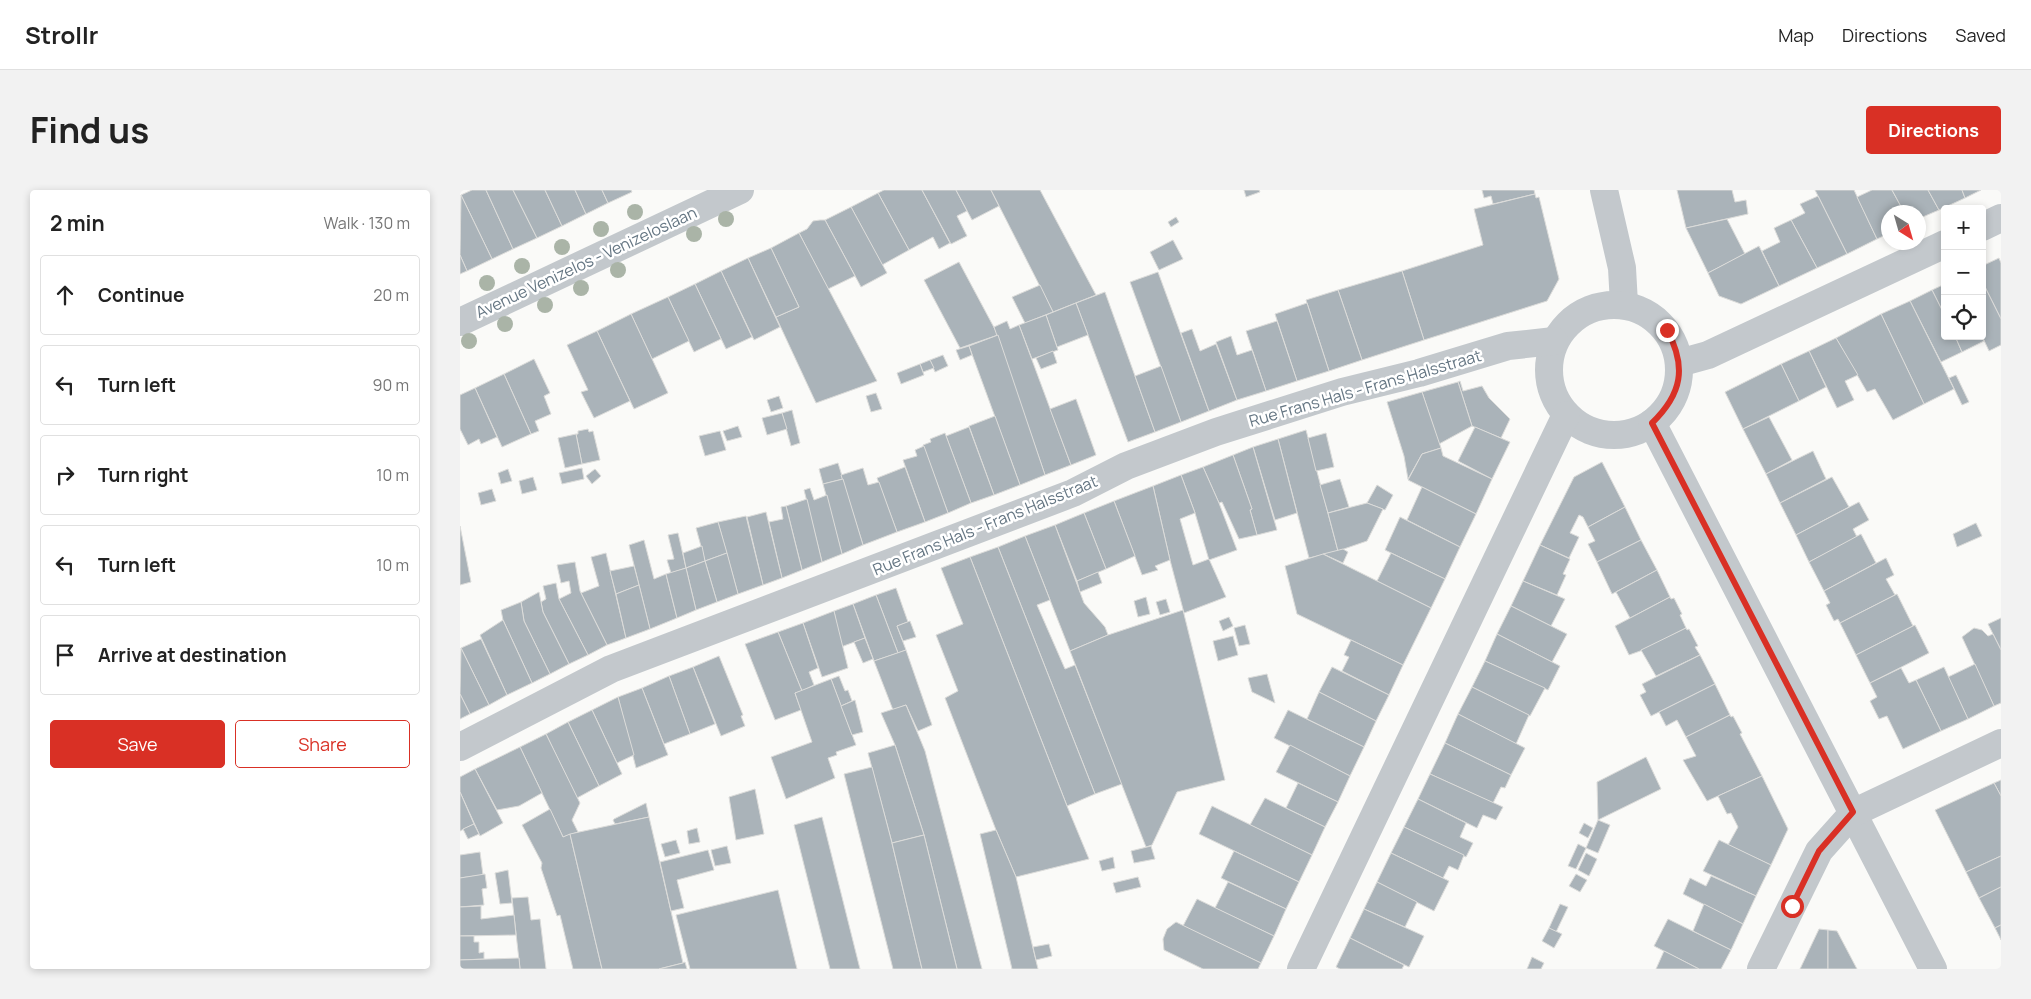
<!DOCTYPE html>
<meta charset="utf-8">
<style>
:root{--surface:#fff;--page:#f2f2f2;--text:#222;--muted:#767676;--line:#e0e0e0;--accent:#d93025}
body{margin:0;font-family:Manrope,sans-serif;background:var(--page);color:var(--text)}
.controls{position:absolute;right:15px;top:15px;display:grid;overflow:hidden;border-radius:5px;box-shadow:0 2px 8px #0003}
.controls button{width:45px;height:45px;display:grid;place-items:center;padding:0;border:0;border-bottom:1px solid var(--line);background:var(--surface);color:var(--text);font:25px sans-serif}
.compass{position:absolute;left:1421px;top:15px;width:45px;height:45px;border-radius:50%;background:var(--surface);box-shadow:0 2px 8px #0003;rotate:143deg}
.stop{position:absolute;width:15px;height:15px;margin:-11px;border:4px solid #d93025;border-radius:50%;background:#fff}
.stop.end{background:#d93025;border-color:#fff;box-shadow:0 1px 5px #0008}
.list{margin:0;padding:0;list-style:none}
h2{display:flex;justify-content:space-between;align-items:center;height:65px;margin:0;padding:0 20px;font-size:21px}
h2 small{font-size:16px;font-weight:400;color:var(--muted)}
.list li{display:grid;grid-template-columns:32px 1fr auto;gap:15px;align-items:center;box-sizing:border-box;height:80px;margin:0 10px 10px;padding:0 10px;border:1px solid var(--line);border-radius:5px}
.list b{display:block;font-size:19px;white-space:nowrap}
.list em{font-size:16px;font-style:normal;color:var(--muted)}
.actions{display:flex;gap:10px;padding:15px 20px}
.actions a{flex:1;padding:11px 0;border:1px solid var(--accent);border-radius:5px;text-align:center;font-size:18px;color:var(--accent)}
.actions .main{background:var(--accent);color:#fff}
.icon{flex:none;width:28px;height:28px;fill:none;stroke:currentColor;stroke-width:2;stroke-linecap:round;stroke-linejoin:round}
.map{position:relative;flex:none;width:1541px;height:779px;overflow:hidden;border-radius:5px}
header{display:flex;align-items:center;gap:30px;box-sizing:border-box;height:70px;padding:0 25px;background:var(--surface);border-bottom:1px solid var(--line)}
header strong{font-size:24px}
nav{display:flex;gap:28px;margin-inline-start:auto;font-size:18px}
.intro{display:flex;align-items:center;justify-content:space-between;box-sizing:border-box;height:120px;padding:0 30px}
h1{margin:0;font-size:35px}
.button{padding:12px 22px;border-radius:5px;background:var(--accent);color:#fff;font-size:18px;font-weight:700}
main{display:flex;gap:30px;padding:0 30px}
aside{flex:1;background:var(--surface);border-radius:5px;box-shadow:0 2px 8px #0003}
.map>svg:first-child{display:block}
</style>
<header>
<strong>Strollr</strong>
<nav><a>Map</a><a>Directions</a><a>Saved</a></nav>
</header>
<div class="intro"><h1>Find us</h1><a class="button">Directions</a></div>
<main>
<aside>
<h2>2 min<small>Walk · 130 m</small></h2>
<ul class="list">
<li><svg class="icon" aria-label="ahead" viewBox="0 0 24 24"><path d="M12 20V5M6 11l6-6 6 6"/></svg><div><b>Continue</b></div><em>20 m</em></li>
<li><svg class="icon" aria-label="left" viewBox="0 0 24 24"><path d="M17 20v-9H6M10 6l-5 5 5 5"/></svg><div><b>Turn left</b></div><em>90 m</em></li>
<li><svg class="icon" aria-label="right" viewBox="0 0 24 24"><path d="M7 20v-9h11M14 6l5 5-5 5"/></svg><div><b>Turn right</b></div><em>10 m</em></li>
<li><svg class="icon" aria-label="left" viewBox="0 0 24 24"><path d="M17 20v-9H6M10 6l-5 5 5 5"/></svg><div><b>Turn left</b></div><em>10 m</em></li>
<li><svg class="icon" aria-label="arrive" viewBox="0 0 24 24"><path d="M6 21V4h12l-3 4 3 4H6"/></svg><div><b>Arrive at destination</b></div></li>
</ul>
<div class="actions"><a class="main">Save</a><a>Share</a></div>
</aside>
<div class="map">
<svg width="1541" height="779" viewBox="0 0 1541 779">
<rect width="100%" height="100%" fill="#fafaf8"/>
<g fill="#aab3b9" stroke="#dcdcda">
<polygon points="12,0 26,0 53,59 32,69 1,5"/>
<polygon points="26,0 53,0 77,48 53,59"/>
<polygon points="53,0 85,0 102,36 77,48"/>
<polygon points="85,0 115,0 126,24 102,36"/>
<polygon points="115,0 142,0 148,13 126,24"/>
<polygon points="142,0 171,0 172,2 148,13"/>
<polygon points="424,0 462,0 490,53 479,59 473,47 449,60 418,3"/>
<polygon points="462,0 496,0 507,21 497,26 507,46 491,54"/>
<polygon points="496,0 531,0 539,16 512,30"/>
<polygon points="531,0 580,0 636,105 593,122"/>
<polygon points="784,0 799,0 800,2 786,7"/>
<polygon points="1022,0 1074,0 1075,4 1033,14 1031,6 1024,8"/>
<polygon points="1217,0 1272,0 1275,12 1286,10 1288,24 1226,38"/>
<polygon points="1355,0 1394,0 1417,49 1387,64"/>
<polygon points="1412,0 1432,0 1444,22 1428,22 1428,44 1417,49 1397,7"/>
<polygon points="1432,0 1468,0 1479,20 1458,29 1458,22 1444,22"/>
<polygon points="1468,0 1502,0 1505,8 1479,20"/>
<polygon points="1502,0 1521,0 1505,8"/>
<polygon points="418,3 449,60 422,75 391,17"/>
<polygon points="1075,4 1076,8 1079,7 1099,89 1087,111 964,150 942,81 1023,55 1014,19"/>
<polygon points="1,5 32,69 7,81 0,65"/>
<polygon points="1358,6 1387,64 1357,78 1331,30 1345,23 1340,14"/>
<polygon points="391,17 427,83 401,97 365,30"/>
<polygon points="716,27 719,32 711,37 708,32"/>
<polygon points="1267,29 1285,64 1248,83 1226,38"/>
<polygon points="360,30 365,30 395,86 368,99 339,43 347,39 353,31"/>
<polygon points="1331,30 1357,78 1319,96 1302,61 1320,52 1314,38"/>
<polygon points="339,43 417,191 356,213 316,127 339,117 311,58"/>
<polygon points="713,50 723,69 699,80 690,62"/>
<polygon points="1299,56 1319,96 1281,114 1259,106 1248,83"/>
<polygon points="311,58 339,117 316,127 288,68"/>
<polygon points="0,65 7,81 0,84"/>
<polygon points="288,68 320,137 294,150 261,81"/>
<polygon points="1539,68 1541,73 1541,129 1522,91 1522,76"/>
<polygon points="499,72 538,145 500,158 464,90"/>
<polygon points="261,81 292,147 266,159 235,94"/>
<polygon points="942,81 964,150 902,170 878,100"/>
<polygon points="698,82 749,221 721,232 670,92"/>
<polygon points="1522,91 1541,129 1541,155 1529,161 1522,146"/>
<polygon points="235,94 261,149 234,162 208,107"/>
<polygon points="1485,94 1485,126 1472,100"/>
<polygon points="580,95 593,122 565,133 552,107"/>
<polygon points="878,100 902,170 869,181 846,110"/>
<polygon points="1472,100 1485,126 1485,146 1495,146 1502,162 1481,172 1450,111"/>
<polygon points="645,102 695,242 668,252 616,113"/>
<polygon points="208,107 229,151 192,169 171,124"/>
<polygon points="1450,111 1494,199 1464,214 1421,124"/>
<polygon points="616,113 628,145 597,157 586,125"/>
<polygon points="847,113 869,181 837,191 815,124"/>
<polygon points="171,124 208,203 174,219 137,141"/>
<polygon points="1421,124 1464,214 1433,230 1415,199 1407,202 1376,148"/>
<polygon points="586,125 598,160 572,169 559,135"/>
<polygon points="547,131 550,139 559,135 611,275 585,285 534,137"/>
<polygon points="817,131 837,191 806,201 786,141"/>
<polygon points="732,139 740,161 756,154 777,210 749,221 721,143"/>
<polygon points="137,141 170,211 134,228 121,202 128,200 107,155"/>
<polygon points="538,145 585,285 560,295 509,156"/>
<polygon points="771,146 777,165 792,160 806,201 777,210 756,152"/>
<polygon points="1495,146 1522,146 1524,151 1502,162"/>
<polygon points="1376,148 1398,185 1385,191 1394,210 1377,218 1349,161"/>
<polygon points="509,156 512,165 500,170 496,160"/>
<polygon points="593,161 597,173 581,179 576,168"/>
<polygon points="1349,161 1366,197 1339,211 1321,174"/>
<polygon points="483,165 488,176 475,182 470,170"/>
<polygon points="74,169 90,203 84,206 91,224 75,231 79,241 71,244 44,184"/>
<polygon points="470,170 474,178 463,182 460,174"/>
<polygon points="460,174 464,185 441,194 437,183"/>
<polygon points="1321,174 1339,211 1283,239 1265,202"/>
<polygon points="701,176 721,232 695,242 675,186"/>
<polygon points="44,184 71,244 42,257 15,198"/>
<polygon points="1496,185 1509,212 1502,215 1489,188"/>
<polygon points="1000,191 1003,201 1022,196 1029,208 1050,229 1041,248 1012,236 998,192"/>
<polygon points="998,192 1012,236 979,254 962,202"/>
<polygon points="15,198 37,247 21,254 19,249 8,255 0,239 0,205"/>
<polygon points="962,202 981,258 962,264 948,289 944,266 927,212"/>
<polygon points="416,203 422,219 411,222 406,206"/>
<polygon points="319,206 323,218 311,222 307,210"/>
<polygon points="616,209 636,265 611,275 590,219"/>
<polygon points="332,220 340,253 331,256 322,223"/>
<polygon points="322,223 327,239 307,245 302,228"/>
<polygon points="535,226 560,295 534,305 509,236"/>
<polygon points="1309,227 1332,270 1306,284 1283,239"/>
<polygon points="278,236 282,247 267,251 263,241"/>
<polygon points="509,237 534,305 511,313 486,246"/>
<polygon points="1015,237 1050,252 1032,289 998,271"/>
<polygon points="128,239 129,242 133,241 140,270 122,274 116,244 118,244 118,241"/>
<polygon points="846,240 878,361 849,368 818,249"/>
<polygon points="260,241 266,260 245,266 239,246"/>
<polygon points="485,243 511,313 488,323 463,255 471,252 470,249"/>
<polygon points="866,243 874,277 856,281 848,248"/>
<polygon points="116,244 122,274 105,278 98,248"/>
<polygon points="818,249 837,323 815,330 793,257"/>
<polygon points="464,256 488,323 465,332 443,270 457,266 455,260"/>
<polygon points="793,257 817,340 797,345 790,320 792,319 773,265"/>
<polygon points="981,258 983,266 1032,289 1016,324 948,290 962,264"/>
<polygon points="1353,261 1366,289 1320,313 1306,284"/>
<polygon points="773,265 792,319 790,320 797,345 779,349 762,312 759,313 743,277"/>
<polygon points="1142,272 1165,317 1128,337 1123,327 1119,325 1110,343 1119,347 1109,368 1080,355 1114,287"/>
<polygon points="378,273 383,289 363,294 359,279"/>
<polygon points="445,277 465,332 437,342 417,288"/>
<polygon points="743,277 759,313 777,360 749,370 735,323 721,285"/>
<polygon points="122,278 124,289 102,294 99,283"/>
<polygon points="403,278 408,295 419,292 437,342 403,355 381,285"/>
<polygon points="48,279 52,291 41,294 38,283"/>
<polygon points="135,279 141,286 132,294 126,286"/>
<polygon points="721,285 735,323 720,329 733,375 749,369 766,407 724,423 710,370 693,296"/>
<polygon points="73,287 77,300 62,304 59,291"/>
<polygon points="1372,287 1389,317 1336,345 1320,313"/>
<polygon points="383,289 403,355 382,364 363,294"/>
<polygon points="880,289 889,317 868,323 860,295"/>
<polygon points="917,295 933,305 925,320 907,313"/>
<polygon points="693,296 710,370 695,376 698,380 682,385 654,311"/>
<polygon points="962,297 1016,324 1000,357 947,330"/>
<polygon points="350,298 354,310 367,305 382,364 362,372 344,300"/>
<polygon points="32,299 36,311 21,315 18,303"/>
<polygon points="347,309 362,372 342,380 326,316"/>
<polygon points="654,311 675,366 646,379 624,323"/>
<polygon points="1399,312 1409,330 1393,339 1397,347 1349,372 1336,345"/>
<polygon points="907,313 923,319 907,351 878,361 868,323"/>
<polygon points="326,316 342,380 322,388 309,332 323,329 321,317"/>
<polygon points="1165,317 1181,350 1137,372 1128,354 1135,351 1128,337"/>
<polygon points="306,322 322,388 303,395 287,327"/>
<polygon points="624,323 646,379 617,391 595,335"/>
<polygon points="286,326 303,395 278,404 258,332"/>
<polygon points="940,327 1000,357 985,389 925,360"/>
<polygon points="258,332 267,363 245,371 236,338"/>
<polygon points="1516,333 1522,346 1497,357 1493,344"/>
<polygon points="595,335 624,413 645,437 648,445 610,461 565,346"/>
<polygon points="0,336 11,392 0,395"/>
<polygon points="218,343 226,378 211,383 207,370 214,369 208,345"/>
<polygon points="1401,344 1416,373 1364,401 1349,372"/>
<polygon points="565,346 590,410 577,415 605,479 615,475 662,594 635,604 538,357"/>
<polygon points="184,350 194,389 206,384 217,428 190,439 169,355"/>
<polygon points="1181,350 1197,380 1152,404 1137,372"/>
<polygon points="1080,355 1110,369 1103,384 1106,385 1097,405 1063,391"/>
<polygon points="242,356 245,371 226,378 223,363"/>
<polygon points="538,357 635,604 607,616 510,367"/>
<polygon points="883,359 888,362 883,373 863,364"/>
<polygon points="146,363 166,448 147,455 121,403 139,396 131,367"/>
<polygon points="267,363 278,404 257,412 245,371"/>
<polygon points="931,363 985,389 971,418 917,391"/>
<polygon points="863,364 971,418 943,475 837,424 825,376"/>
<polygon points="510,367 607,616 629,669 556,687 536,640 485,508 498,501 476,445 503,434 481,378"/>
<polygon points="1426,368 1434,385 1426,389 1435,405 1380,433 1378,429 1374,431 1366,415 1370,413 1364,401"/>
<polygon points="245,371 257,412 236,420 226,378"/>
<polygon points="115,372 120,401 147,455 128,465 99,409 111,403 109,391 101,393 97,375"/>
<polygon points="174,376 179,395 156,404 150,381"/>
<polygon points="226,378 236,420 217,428 206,384"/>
<polygon points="1197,380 1210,407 1170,428 1156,402"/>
<polygon points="638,382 642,393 620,402 617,391"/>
<polygon points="1063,391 1105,409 1091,436 1051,416"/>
<polygon points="96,393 99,409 128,465 109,474 83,422 81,412 86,409 83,396"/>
<polygon points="179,395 190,439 166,448 156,404"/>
<polygon points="436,398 448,432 437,436 446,460 438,463 416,405"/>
<polygon points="79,402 83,422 109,474 90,484 64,431 61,412"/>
<polygon points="1437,404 1453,436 1396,465 1380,433"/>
<polygon points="416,405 438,463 414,471 393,414"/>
<polygon points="686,407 690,424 678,427 674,411"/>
<polygon points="1210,407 1211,409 1214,408 1222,424 1220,425 1226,438 1183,460 1169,465 1155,436"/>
<polygon points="706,409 710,422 700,425 696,412"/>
<polygon points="61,412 64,431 90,484 72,493 43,430 41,420"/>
<polygon points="393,414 405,448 381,457 374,421"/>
<polygon points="1051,416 1107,444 1092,472 1037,444"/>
<polygon points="723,420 765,590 717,602 692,655 686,657 610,461 648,445"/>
<polygon points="374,421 388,478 362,487 343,433"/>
<polygon points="769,427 773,436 763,441 759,431"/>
<polygon points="1541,428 1541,460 1528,434"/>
<polygon points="43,430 72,493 47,505 20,445"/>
<polygon points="450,431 456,447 443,451 437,436"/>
<polygon points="343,433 358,478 349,482 354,495 342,501 318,442"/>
<polygon points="785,435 790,454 779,456 774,438"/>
<polygon points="1455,435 1469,463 1410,493 1396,465"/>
<polygon points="1226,438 1227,440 1229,439 1238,456 1235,457 1240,465 1196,486 1181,460"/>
<polygon points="1514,438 1522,440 1528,446 1533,444 1541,460 1541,513 1534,516 1502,447"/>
<polygon points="318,442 342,501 335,503 341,520 315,530 285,454"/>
<polygon points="1037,444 1100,476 1088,500 1025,471"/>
<polygon points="773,446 778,465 758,471 753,451"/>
<polygon points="405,448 413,469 403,473 394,452"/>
<polygon points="21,449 47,505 29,515 1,458"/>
<polygon points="891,450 943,475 929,505 882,481 889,467 884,465"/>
<polygon points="1,458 29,515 10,524 0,504"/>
<polygon points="446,460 472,535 458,541 446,515 433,520 414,471"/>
<polygon points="1240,465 1255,494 1191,526 1180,505 1186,502 1182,494"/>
<polygon points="259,466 283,525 281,526 285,536 261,546 233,477"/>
<polygon points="1025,471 1085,498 1070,526 1012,497"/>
<polygon points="1515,474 1534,516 1508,529 1488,487"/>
<polygon points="233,477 255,534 230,544 209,486"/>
<polygon points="872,477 929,505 916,531 859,502"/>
<polygon points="1484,477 1508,529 1481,541 1456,490"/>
<polygon points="1441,478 1449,493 1456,490 1481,541 1443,559 1427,526 1419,529 1410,511 1417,507 1410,493"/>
<polygon points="807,484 815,513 792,502 788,488"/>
<polygon points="209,486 230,544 204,554 182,498"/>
<polygon points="379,486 385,501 388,500 392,511 381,516 371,489"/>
<polygon points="371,489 396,555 376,562 377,565 368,568 375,588 326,609 311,567 352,552 335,503"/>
<polygon points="1255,494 1270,525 1226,547 1217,530 1206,536 1199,522"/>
<polygon points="1012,497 1069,525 1056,554 998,524"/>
<polygon points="182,498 208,565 176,578 158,507"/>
<polygon points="859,502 916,531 904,557 847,529"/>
<polygon points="0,504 10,524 0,529"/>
<polygon points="158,507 174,565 157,573 132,520"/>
<polygon points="395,510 403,542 392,545 381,516"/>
<polygon points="446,515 465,561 522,779 497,779 464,645 435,555 421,523"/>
<polygon points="132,520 162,584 139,596 108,532"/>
<polygon points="828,520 904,557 890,586 814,548"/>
<polygon points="998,524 1065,558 1051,585 985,553"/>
<polygon points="1270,525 1271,527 1273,526 1282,543 1280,544 1302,586 1247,611 1223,570 1236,566 1226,547"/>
<polygon points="108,532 139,596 117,608 86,544"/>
<polygon points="86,544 120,613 112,630 118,642 103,647 60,557"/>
<polygon points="985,553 1051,585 1045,598 1041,597 1033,613 970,584"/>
<polygon points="435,555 464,645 432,653 408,563"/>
<polygon points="830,555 890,586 878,612 816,582"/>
<polygon points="60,557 82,603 59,616 37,620 15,579"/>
<polygon points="1186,567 1201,599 1138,630 1137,592"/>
<polygon points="412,577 432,653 462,779 433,779 384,584"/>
<polygon points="15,579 43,633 20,646 0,602 0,587"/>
<polygon points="970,584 1043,617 1036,630 1023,625 1017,638 958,609"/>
<polygon points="1302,586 1328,639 1311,675 1268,655 1278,637 1271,623 1267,624 1258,606"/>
<polygon points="1541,590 1541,606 1534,593"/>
<polygon points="838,593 878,612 865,637 826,618"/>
<polygon points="1534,593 1541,606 1541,666 1506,682 1475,620"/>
<polygon points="295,599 304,644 276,650 269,607"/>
<polygon points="0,602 14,634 0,641"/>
<polygon points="805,608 865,637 852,665 790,635"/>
<polygon points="958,609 1006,633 1000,647 1013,653 1006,667 944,637"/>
<polygon points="186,613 189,627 155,634 153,630 154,629"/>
<polygon points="752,616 852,665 839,692 739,644"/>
<polygon points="90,619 103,647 110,644 142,779 113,779 100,725 97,726 81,678 82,673 62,635"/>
<polygon points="189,627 223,773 199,779 142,779 110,644"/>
<polygon points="362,627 400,779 370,779 334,635"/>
<polygon points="1138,630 1150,635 1138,663 1126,658"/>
<polygon points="1124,633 1133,638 1128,648 1119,643"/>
<polygon points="14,634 19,644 8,649 3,639"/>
<polygon points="944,637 1004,665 998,680 989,676 983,688 931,663"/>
<polygon points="237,638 240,652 229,654 227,641"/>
<polygon points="536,640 556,687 578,779 552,779 520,644"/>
<polygon points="464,645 497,779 462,779 432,653"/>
<polygon points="216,650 220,663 205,667 201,654"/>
<polygon points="1259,650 1311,675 1296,706 1243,681"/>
<polygon points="1118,654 1126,658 1116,679 1108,676"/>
<polygon points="267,656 271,673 255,676 251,660"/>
<polygon points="691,656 695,669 674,673 671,661"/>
<polygon points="248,660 254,680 217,690 224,718 211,721 200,672"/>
<polygon points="774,661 839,692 826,719 761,688"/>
<polygon points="20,662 23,685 0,688 0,665"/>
<polygon points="931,663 989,691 974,721 917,692"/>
<polygon points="1126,663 1137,669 1129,686 1118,680"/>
<polygon points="1541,666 1541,697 1519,708 1506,682"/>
<polygon points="653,667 655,678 642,681 639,671"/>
<polygon points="48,680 52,713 40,714 35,683"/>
<polygon points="25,684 27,698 22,699 24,715 0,717 0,688"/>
<polygon points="1116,684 1127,690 1120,702 1109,696"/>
<polygon points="1251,686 1296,706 1283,734 1223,704 1230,688 1246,696"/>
<polygon points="678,687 681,697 656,703 653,693"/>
<polygon points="768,692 826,719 814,746 755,718"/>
<polygon points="917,692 957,712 945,737 904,719"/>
<polygon points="1541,697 1541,735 1535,738 1519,708"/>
<polygon points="318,700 337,779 230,779 216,725"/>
<polygon points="68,707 71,730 80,729 86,779 60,779 52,708"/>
<polygon points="737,709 814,746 801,773 723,736"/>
<polygon points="1100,714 1108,717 1096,742 1089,738"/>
<polygon points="1244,714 1283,734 1271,760 1233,741"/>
<polygon points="21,716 21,729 54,725 56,745 0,746 0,717"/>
<polygon points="904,719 964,746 949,777 890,748"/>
<polygon points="1208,729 1271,760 1261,779 1239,779 1194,756"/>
<polygon points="716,732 801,773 798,779 743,779 704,760 703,749 707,739"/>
<polygon points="1541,735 1541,750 1535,738"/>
<polygon points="1089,738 1102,744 1094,758 1082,751"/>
<polygon points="1359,739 1368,740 1368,779 1340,779"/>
<polygon points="1368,740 1377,741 1397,779 1368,779"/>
<polygon points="0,746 14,746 14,752 19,752 19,763 24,762 24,769 0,770"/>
<polygon points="890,748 944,775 942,779 880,779 876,777"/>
<polygon points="589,754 592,766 576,770 573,757"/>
<polygon points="1204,761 1212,765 1239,779 1196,779"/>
<polygon points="1072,767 1084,773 1081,779 1067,779"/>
<polygon points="59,768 60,779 0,779 0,770"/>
<polygon points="225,772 227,779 199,779 223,773"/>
</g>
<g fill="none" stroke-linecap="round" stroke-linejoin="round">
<g stroke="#c3c8cc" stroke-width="28">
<polyline points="1144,0 1162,78 1164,114"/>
<polyline points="1522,37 1541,28"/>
<circle cx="1154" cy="180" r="65"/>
<polyline points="0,132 280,0"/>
<polyline points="1219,173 1248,165 1485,54"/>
<polyline points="1192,233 1473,779"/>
<polyline points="0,557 151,479 613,303 666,276 756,242 882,202 959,183 1048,156 1094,151"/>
<polyline points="841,779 1106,225"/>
<polyline points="1301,779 1359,661 1393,623 1541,553"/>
</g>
</g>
<g fill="#aab4a7">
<circle cx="175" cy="22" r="8"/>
<circle cx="266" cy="29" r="8"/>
<circle cx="141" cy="39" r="8"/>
<circle cx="234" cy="44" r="8"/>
<circle cx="102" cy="57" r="8"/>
<circle cx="62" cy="76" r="8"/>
<circle cx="158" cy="80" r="8"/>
<circle cx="27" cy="93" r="8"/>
<circle cx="121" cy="98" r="8"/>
<circle cx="85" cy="115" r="8"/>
<circle cx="45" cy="134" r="8"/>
<circle cx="9" cy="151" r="8"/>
</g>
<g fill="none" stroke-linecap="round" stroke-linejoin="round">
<path stroke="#d93025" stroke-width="6" d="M1207,140C1227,177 1222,204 1192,233L1393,622L1359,661L1332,716"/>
</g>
<g text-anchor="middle" stroke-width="5" stroke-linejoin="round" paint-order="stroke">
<g font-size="16" fill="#657683" stroke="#fff">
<text transform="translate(126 72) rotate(-25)" y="6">Avenue Venizelos - Venizeloslaan</text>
<text transform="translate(905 198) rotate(-16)" y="6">Rue Frans Hals - Frans Halsstraat</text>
<text transform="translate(525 335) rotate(-22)" y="6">Rue Frans Hals - Frans Halsstraat</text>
</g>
</g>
</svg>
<div class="controls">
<button>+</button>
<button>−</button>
<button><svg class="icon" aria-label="locate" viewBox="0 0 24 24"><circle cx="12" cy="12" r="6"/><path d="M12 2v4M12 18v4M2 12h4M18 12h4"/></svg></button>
</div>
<svg class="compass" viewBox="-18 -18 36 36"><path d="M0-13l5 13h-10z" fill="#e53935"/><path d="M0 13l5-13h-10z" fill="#767676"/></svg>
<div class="stop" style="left:1332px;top:716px"></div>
<div class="stop end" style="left:1207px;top:140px"></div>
</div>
</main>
